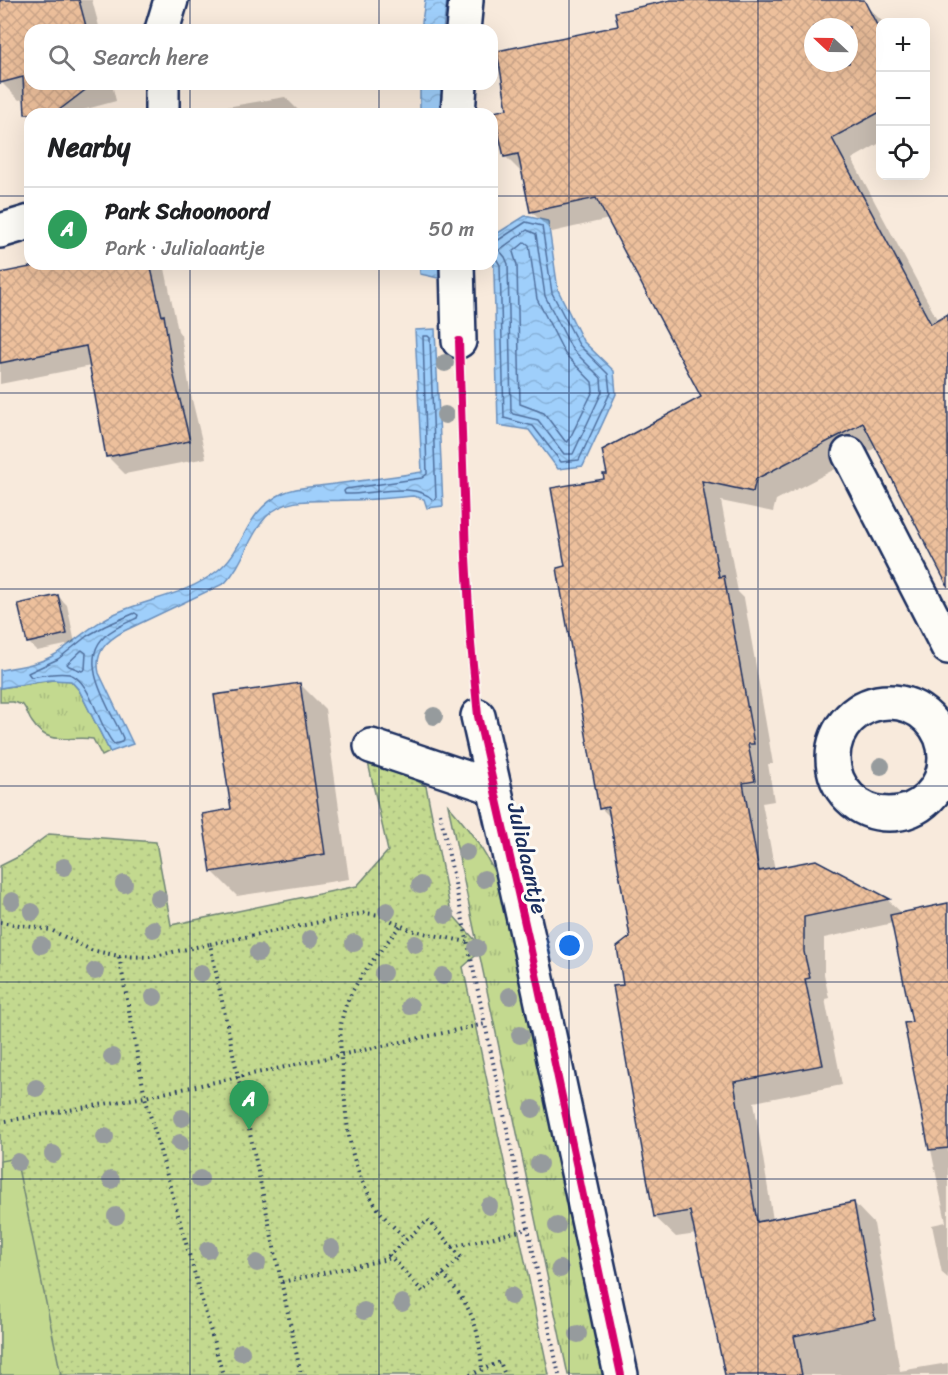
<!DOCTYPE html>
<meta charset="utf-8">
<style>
:root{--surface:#fff;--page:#f2f2f2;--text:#202124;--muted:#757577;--line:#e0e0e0;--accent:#1f6fb2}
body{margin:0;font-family:Sriracha,sans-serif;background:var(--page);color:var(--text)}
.controls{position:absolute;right:18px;top:18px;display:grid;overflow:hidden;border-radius:12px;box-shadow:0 6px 24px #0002}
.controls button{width:54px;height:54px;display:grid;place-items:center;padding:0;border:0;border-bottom:2px solid var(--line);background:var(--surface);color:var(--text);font:30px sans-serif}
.compass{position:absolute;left:804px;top:18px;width:54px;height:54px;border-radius:50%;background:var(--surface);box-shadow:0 6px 24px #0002;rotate:292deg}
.you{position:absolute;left:570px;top:946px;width:21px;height:21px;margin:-15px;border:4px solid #fff;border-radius:50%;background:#1a73e8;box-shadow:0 0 0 9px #1a73e833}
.badge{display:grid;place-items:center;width:39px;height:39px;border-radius:50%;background:var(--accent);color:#fff;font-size:20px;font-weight:700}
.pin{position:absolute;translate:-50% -50px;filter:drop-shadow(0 2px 3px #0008)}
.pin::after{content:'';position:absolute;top:32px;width:21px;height:18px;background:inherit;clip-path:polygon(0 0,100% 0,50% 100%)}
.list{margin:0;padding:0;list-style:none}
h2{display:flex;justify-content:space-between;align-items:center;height:78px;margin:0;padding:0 24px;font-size:26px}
h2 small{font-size:20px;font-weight:400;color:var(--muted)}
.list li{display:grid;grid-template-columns:39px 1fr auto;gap:18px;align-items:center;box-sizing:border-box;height:84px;padding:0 24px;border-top:2px solid var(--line)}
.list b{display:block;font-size:22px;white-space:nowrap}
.list p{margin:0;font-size:20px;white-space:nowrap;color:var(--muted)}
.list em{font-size:20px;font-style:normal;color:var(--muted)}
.icon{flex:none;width:33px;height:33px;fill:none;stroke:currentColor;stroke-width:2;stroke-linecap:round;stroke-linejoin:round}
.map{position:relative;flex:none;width:948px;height:1375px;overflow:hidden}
.search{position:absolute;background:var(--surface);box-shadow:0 6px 24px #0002;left:24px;top:24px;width:474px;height:66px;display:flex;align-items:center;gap:15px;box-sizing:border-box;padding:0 21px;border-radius:18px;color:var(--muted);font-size:22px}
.panel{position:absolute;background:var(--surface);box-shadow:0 6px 24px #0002;left:24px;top:108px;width:474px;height:162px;border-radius:18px}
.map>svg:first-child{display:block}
</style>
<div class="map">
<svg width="948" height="1375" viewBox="0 0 948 1375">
<defs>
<pattern id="grass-tufts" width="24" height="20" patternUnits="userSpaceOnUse" patternTransform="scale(1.5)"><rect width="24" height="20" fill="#c3d98f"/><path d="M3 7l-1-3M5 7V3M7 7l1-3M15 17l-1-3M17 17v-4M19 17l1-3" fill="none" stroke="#a7bb7e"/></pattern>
<pattern id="park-dots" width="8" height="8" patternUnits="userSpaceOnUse" patternTransform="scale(1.5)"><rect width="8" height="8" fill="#c3d98f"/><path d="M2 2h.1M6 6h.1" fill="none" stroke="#a7bb7e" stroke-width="1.8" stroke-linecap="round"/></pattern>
<pattern id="water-waves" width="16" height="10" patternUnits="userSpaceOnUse" patternTransform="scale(1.5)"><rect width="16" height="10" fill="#9fcffb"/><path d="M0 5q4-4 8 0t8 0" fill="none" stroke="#88b2da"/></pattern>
<pattern id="building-cross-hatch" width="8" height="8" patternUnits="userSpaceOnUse" patternTransform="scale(1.5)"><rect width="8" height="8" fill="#edc09c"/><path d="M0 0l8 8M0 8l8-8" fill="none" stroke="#cba589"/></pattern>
</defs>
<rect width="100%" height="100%" fill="#f8eadc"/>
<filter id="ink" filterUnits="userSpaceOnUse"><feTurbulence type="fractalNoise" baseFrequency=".0167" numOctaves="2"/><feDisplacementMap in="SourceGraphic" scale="12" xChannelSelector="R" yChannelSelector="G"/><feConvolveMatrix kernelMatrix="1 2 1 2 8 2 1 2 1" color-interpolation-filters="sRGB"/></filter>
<g filter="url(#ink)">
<g fill="url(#grass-tufts)" stroke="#6f8476" stroke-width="1.5">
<path d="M60,679L71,681L79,690L110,752L102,756L93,739C70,735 49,748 32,722C28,717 28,711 23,705L13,702H0V688Z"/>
<path d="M448,805C472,832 490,858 503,892L606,1375H568Z"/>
</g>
<polygon fill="url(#park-dots)" stroke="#6f8476" stroke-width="1.5" points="367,758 398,770 426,786 451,913 483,949 463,967 549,1375 0,1375 0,866 18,857 49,834 156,842 171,925 357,886 388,851"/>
<polygon fill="#c3d98f" stroke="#6f8476" stroke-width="1.5" points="16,1158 61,1375 0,1375 0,1161"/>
<g fill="url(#water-waves)" stroke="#6a8fbc" stroke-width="1.5">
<polygon points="425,0 447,0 443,30 421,30"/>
<rect x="420" y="84" width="22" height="30"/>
<polygon points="525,216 548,221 558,290 583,341 614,371 616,394 583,466 558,469 529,430 498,425 493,236"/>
<polygon points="420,264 443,264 443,279 420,274"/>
<path d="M435,329L443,506L427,508L424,499L413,496C392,498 370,500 349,500C323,502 286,495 266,517C248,537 244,563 225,583L124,631C108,640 94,651 99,673L133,744L110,752L79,690L71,681L50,680L0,688V670C19,667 40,664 56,654C78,639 96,621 121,611C153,598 188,594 217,571C247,548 242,513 283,493C296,487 313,487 327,485C359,481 391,477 422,472L415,330Z"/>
</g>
<g fill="#0003" fill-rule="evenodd">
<polygon points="0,0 92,0 100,30 30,30 30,84 112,84 116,101 68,114 48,92 19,100 1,82 0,78"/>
<path d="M678,0H856L865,5L883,22H880V143L852,159L938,321L948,316V584L877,447L776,500L773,512L721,501L738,592L744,598L773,764H768L774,801L762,803L775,870L815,862L889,901L903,914L948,905V1278L942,1273L932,1225L946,1222L905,1025L914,1023L893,923L824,938V974L829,998L825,999L842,1085L754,1102L773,1220L854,1203L874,1224L900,1371L948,1363V1375H726L697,1234L676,1237L655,1217L624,986L632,937L612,819L601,808L567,568L609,475L703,398L609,219L552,232L531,211L524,175L505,156L509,111L620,27ZM813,27H849V63H813Z"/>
<polygon points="285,97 302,114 185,114"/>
<polygon points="53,264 164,264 178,331 181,335 190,391 206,458 125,474 107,456 91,366 0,384 0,275"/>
<polygon points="58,596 67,605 75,643 37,651 28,642"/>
<polygon points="300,684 325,709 349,879 237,896 212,871 233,811"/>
</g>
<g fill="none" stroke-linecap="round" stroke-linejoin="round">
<g stroke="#506f9d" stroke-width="1.5">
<polygon points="527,230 536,234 545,296 572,349 601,378 602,392 573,454 564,454 538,420 513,414 511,412 508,264 505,257 499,250"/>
<polyline points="492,242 497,241 526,222 542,226 552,293 579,345 608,374 610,393 579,460 561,462 533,426 504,418 500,265 497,260 492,258"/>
<polygon points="525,242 529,245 537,299 565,354 592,382 593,391 568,442 565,441 544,413 520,404 517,265 513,252"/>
<path d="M423,336H428L430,338L436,499L433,500C416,481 370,495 345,494L344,491L346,489L422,478L427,474Z"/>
<path d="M135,613L138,615L137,618C126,623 114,628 105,636C76,662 111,710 123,738L122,742L114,744C99,729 91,679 69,674C57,672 43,675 31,677L28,673L58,659L87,636L105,626Z"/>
<polygon points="82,650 86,653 85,669 82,671 69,666 67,664"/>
</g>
</g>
<g fill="url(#building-cross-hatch)" stroke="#1b2f5e" stroke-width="1.5" fill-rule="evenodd">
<polygon points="0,0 79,0 87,30 30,30 30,84 93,84 54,114 25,114 23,77 0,83"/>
<path d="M671,0H864L880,31V112L832,138L931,324L948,314V587L863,423L756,479L753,492L702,481L719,577L724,576L754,744H748L755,781L743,783L759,871L816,860L890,899L804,917V952L810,978L805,979L823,1065L734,1082L757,1222L854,1202L875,1319L794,1336L802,1375H725L690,1211L654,1217L613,986L623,985L617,947L630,937L608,807L599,809L557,568L565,566L551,488L604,479L603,474H607L602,450L701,397L596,198L530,212L518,154L504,157L494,112L507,109L497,51L618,26L615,12ZM813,27H849V63H813Z"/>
<polygon points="45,264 150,264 162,316 164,315 173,372 190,441 106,457 86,346 0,363 0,273"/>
<polygon points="58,595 67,634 27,643 18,604"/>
<polygon points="300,683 325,854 211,872 202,814 231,809 214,695"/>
<polygon points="948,903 948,1148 929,1150 904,1023 912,1022 890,915"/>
</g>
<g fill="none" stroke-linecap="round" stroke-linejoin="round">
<g stroke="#1b2f5e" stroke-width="38">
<g id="minor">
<polyline points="162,30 171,0"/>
<polyline points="463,30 466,0"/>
<polyline points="162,84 162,114"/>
<polyline points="458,114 460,84"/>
<polyline points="0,231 30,222"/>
<polyline points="457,264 459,341"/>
<polyline points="849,454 948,647"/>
<circle cx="889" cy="758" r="56"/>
<polyline points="478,716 530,946 621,1375"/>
<polyline points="371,746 493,787"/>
</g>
</g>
<g stroke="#1b2f5e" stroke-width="4" stroke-dasharray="1.5 4.5" stroke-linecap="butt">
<polyline points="440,813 485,1024"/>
<polyline points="0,922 51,930 91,950 119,956 145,1097 223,1375"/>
<path d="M400,926C381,951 358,975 346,1005C337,1028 341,1054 343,1078C347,1129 349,1170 381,1213C388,1222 398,1231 406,1239"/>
<polyline points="210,944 365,913 380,915 410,930 467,942"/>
<polyline points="119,956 150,957 210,944 301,1375"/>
<polyline points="0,1122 145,1097 485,1024 559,1375"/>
<polygon points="428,1220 461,1257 423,1292 389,1255"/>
<polyline points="452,1247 528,1229"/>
<path d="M443,1274C472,1308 479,1324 482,1370"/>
<polyline points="282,1282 392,1258"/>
<polyline points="470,1375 500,1362 505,1375"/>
</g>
<use href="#minor" stroke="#fdfcf7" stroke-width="33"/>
<g stroke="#fdfcf7" stroke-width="11">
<polyline id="cycleway" points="459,341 466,557 471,644 478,716 530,946 621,1375"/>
</g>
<use href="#cycleway" stroke="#d6006c" stroke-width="8"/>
</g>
<g fill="#969b9d">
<circle cx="445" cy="363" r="9"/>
<circle cx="445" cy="415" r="9"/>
<circle cx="434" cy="716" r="9"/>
<circle cx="881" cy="766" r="9"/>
<circle cx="466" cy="852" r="9"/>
<circle cx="64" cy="867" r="9"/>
<circle cx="484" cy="879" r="9"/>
<circle cx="124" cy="884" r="9"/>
<circle cx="420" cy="885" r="9"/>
<circle cx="158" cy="898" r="9"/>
<circle cx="12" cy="901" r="9"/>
<circle cx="387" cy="911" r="9"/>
<circle cx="32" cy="912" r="9"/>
<circle cx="446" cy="915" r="9"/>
<circle cx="153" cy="929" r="9"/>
<circle cx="310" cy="939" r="9"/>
<circle cx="354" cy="943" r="9"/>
<circle cx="415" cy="944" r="9"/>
<circle cx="41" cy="945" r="9"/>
<circle cx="477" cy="948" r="9"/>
<circle cx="258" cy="953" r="9"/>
<circle cx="95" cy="971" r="9"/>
<circle cx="201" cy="973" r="9"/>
<circle cx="383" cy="973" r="9"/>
<circle cx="443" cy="976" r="9"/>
<circle cx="510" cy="996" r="9"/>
<circle cx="154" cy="997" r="9"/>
<circle cx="410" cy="1006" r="9"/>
<circle cx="520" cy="1035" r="9"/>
<circle cx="112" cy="1057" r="9"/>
<circle cx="36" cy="1088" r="9"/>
<circle cx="533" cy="1109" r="9"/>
<circle cx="182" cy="1118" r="9"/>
<circle cx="105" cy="1137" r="9"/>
<circle cx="180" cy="1143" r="9"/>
<circle cx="53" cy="1154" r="9"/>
<circle cx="18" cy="1162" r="9"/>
<circle cx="539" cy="1164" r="9"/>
<circle cx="200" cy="1179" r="9"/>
<circle cx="111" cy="1180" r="9"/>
<circle cx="489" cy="1206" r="9"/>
<circle cx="116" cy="1216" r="9"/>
<circle cx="557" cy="1226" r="9"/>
<circle cx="331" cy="1248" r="9"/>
<circle cx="208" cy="1250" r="9"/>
<circle cx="257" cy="1263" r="9"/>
<circle cx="560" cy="1269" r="9"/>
<circle cx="511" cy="1296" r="9"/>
<circle cx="402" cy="1303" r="9"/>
<circle cx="364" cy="1311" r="9"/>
<circle cx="578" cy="1334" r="9"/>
<circle cx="241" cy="1352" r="9"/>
</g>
</g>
<path fill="none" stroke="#1b2f5e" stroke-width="1.5" stroke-opacity="0.55" d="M190,0V30M379,0V30M569,0V1375M758,0V1375M190,84V114M379,84V114M0,196H30M492,196H948M190,264V1375M379,264V1375M0,393H948M0,589H948M0,786H948M0,982H948M0,1179H948"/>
<g text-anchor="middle" stroke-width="6" stroke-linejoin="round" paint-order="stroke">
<g font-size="22" fill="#1b2f5e" stroke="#fdfcf7">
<text transform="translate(528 858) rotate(77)" y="8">Julialaantje</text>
</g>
</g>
</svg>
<div class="controls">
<button>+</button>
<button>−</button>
<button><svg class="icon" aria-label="locate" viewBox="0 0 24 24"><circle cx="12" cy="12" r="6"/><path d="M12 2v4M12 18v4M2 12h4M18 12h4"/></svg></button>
</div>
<svg class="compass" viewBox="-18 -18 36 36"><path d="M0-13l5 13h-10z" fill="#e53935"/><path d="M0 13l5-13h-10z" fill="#757577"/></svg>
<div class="you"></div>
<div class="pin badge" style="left:249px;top:1130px;background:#2e9e5b">A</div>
<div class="search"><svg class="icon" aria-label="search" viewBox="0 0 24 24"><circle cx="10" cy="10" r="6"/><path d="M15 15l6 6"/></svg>Search here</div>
<section class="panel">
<h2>Nearby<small></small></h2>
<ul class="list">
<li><span class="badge" style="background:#2e9e5b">A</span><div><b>Park Schoonoord</b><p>Park · Julialaantje</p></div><em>50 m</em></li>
</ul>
</section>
</div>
